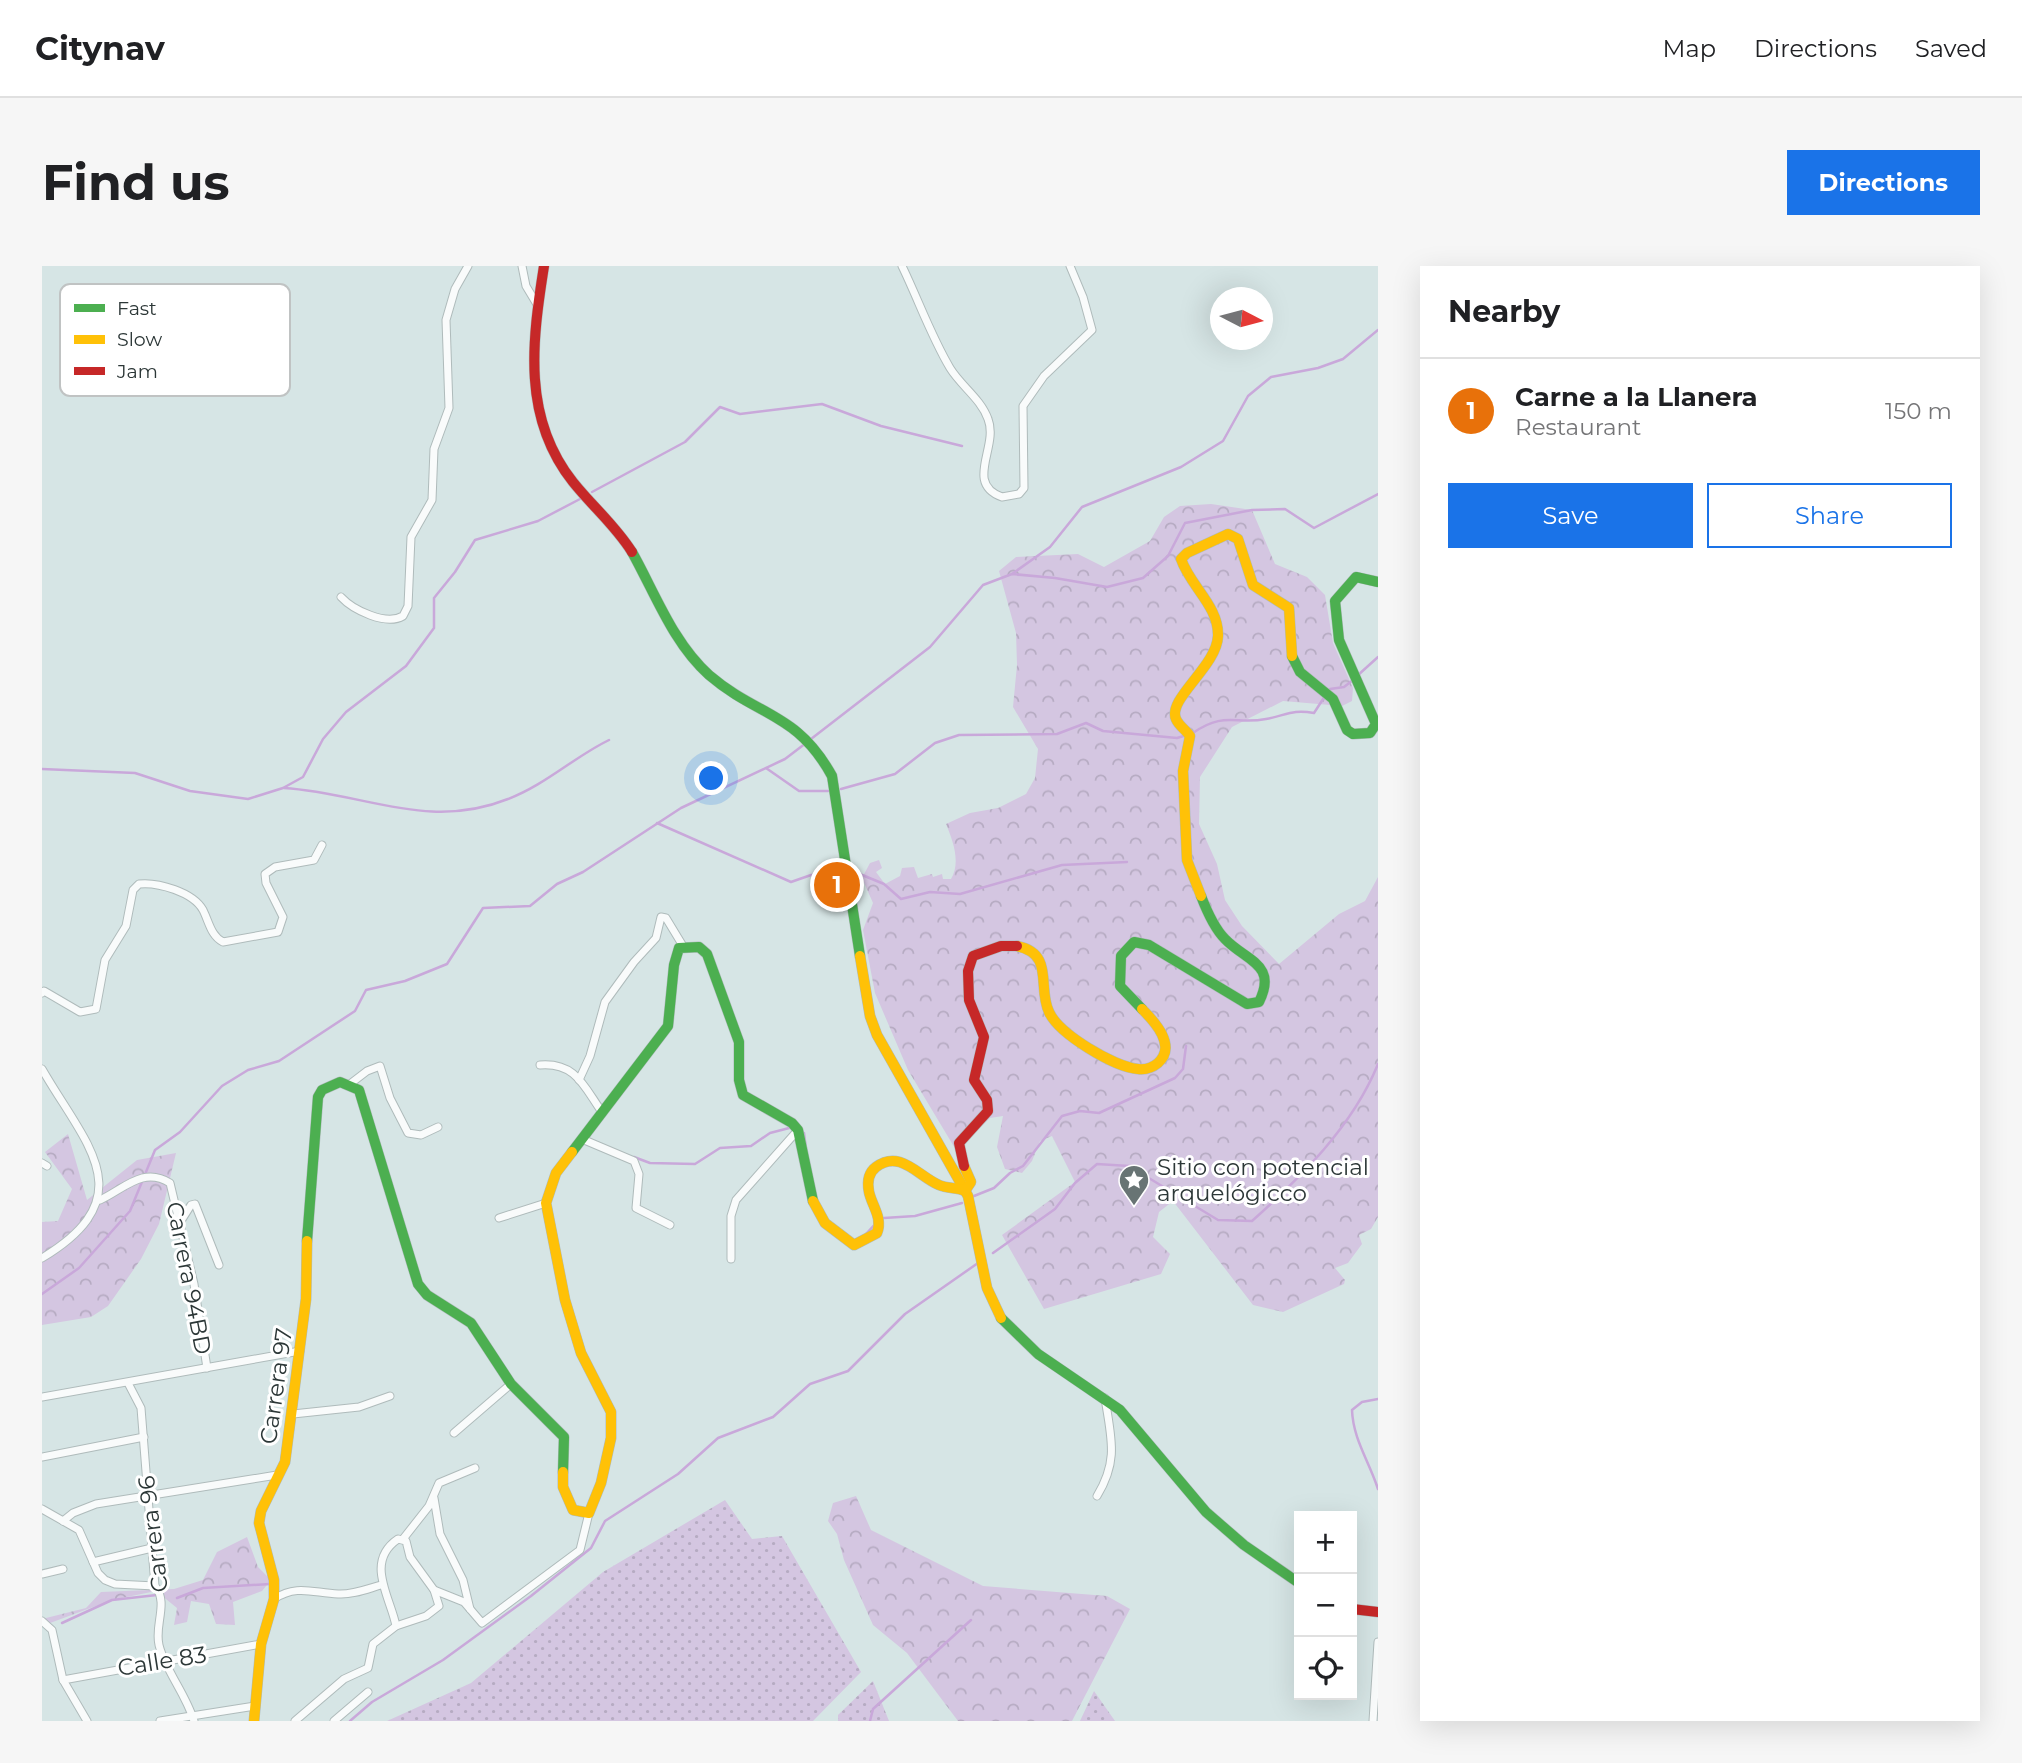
<!DOCTYPE html>
<meta charset="utf-8">
<style>
:root{--surface:#fff;--page:#f6f6f6;--text:#202124;--muted:#757577;--line:#e0e0e0;--accent:#1a73e8}
body{margin:0;font-family:Montserrat,sans-serif;background:var(--page);color:var(--text)}
.controls{position:absolute;right:21px;bottom:21px;display:grid;overflow:hidden;border-radius:0px;box-shadow:0 7px 28px #0002}
.controls button{width:63px;height:63px;display:grid;place-items:center;padding:0;border:0;border-bottom:2px solid var(--line);background:var(--surface);color:var(--text);font:35px sans-serif}
.compass{position:absolute;left:1168px;top:21px;width:63px;height:63px;border-radius:50%;background:var(--surface);box-shadow:0 7px 28px #0002;rotate:96deg}
.you{position:absolute;left:670px;top:513px;width:24px;height:24px;margin:-18px;border:5px solid #fff;border-radius:50%;background:#1a73e8;box-shadow:0 0 0 10px #1a73e833}
.badge{display:grid;place-items:center;width:46px;height:46px;border-radius:50%;background:var(--accent);color:#fff;font-size:23px;font-weight:700}
.pin{position:absolute;translate:-50% -50%;border:4px solid #fff;box-shadow:0 2px 7px #0006}
.list{margin:0;padding:0;list-style:none}
h2{display:flex;justify-content:space-between;align-items:center;height:91px;margin:0;padding:0 28px;font-size:30px}
h2 small{font-size:23px;font-weight:400;color:var(--muted)}
.list li{display:grid;grid-template-columns:46px 1fr auto;gap:21px;align-items:center;box-sizing:border-box;height:105px;padding:0 28px;border-top:2px solid var(--line)}
.list b{display:block;font-size:26px;white-space:nowrap}
.list p{margin:0;font-size:23px;white-space:nowrap;color:var(--muted)}
.list em{font-size:23px;font-style:normal;color:var(--muted)}
.actions{display:flex;gap:14px;padding:21px 28px}
.actions a{flex:1;padding:16px 0;border:2px solid var(--accent);border-radius:0px;text-align:center;font-size:24px;color:var(--accent)}
.actions .main{background:var(--accent);color:#fff}
.icon{flex:none;width:38px;height:38px;fill:none;stroke:currentColor;stroke-width:2;stroke-linecap:round;stroke-linejoin:round}
.map{position:relative;flex:none;width:1336px;height:1455px;overflow:hidden;border-radius:0px}
header{display:flex;align-items:center;gap:42px;box-sizing:border-box;height:98px;padding:0 35px;background:var(--surface);border-bottom:2px solid var(--line)}
header strong{font-size:33px}
nav{display:flex;gap:38px;margin-inline-start:auto;font-size:24px}
.intro{display:flex;align-items:center;justify-content:space-between;box-sizing:border-box;height:168px;padding:0 42px}
h1{margin:0;font-size:49px}
.button{padding:18px 32px;border-radius:0px;background:var(--accent);color:#fff;font-size:24px;font-weight:700}
main{display:flex;gap:42px;padding:0 42px}
aside{flex:1;background:var(--surface);border-radius:0px;box-shadow:0 7px 28px #0002}
.map>svg:first-child{display:block}
</style>
<header>
<strong>Citynav</strong>
<nav><a>Map</a><a>Directions</a><a>Saved</a></nav>
</header>
<div class="intro"><h1>Find us</h1><a class="button">Directions</a></div>
<main>
<div class="map">
<svg width="1336" height="1455" viewBox="0 0 1336 1455">
<defs>
<pattern id="grass-dots" width="8" height="8" patternUnits="userSpaceOnUse" patternTransform="scale(1.75)"><rect width="8" height="8" fill="#d4c6e1"/><path d="M2 2h.1M6 6h.1" fill="none" stroke="#b6abc2" stroke-width="1.8" stroke-linecap="round"/></pattern>
<pattern id="forest-crowns" width="20" height="18" patternUnits="userSpaceOnUse" patternTransform="scale(1.75)"><rect width="20" height="18" fill="#d4c6e1"/><path d="M2 6a3 3 0 1 1 6 0M12 15a3 3 0 1 1 6 0" fill="none" stroke="#b6abc2"/></pattern>
</defs>
<rect width="100%" height="100%" fill="#d6e5e5"/>
<g fill="url(#grass-dots)">
<polygon points="683,1234 710,1273 740,1270 819,1406 771,1455 345,1455 429,1417 561,1306"/>
<polygon points="831,1415 847,1455 796,1455 796,1449"/>
<polygon points="1052,1425 1073,1455 1038,1455"/>
</g>
<g fill="url(#forest-crowns)">
<path d="M1169,238L1210,244L1233,298L1265,311L1283,329L1291,377L1311,422L1310,435L1300,440L1241,435L1190,461L1158,511L1157,558L1175,598L1183,634L1200,660L1237,698L1297,648L1323,635L1336,611V951L1329,963L1317,969L1320,978L1306,997L1293,1002L1303,1014L1302,1018L1241,1046L1211,1039L1131,935L1117,946L1111,971L1128,988L1119,1008L1002,1043L960,969L1033,916L1010,870L998,875L990,895L980,907L963,903L955,881L961,850L948,852L914,884L866,804L833,727L821,664L831,637L820,612L828,597L837,594L840,602L834,606L843,618L858,610L860,602L872,601L876,612L890,608L891,611L900,608L901,613H909C919,596 911,575 904,558L928,547L956,542L984,528L993,512L996,483L971,441L975,399L974,367L957,305L974,291L1036,288L1062,301L1108,275L1122,251L1138,240Z"/>
<polygon points="26,868 45,934 95,894 134,887 117,958 99,993 66,1040 49,1051 0,1059 0,956 16,955 30,923 3,886"/>
<polygon points="814,1230 829,1264 941,1320 1065,1330 1088,1343 1030,1455 916,1455 865,1387 831,1359 802,1294 795,1268 786,1255 791,1237"/>
<polygon points="205,1271 216,1301 229,1314 220,1325 191,1336 193,1359 174,1358 167,1338 149,1335 145,1356 132,1359 135,1342 114,1325 70,1334 0,1360 0,1353 44,1342 59,1326 132,1323 161,1314 175,1286"/>
</g>
<g fill="none" stroke-linecap="round" stroke-linejoin="round">
<g stroke="#c9a8da" stroke-width="2.5">
<polyline points="550,226 643,176 678,141 698,148 780,138 839,160 920,180"/>
<polyline points="970,308 1008,281 1040,241 1139,201 1181,175 1206,130 1229,111 1276,102 1301,93 1336,64"/>
<polyline points="1315,410 1336,391"/>
<polyline points="1288,423 1302,421 1311,414"/>
<path d="M1151,467C1182,445 1194,459 1224,453C1245,449 1250,443 1272,447L1283,430"/>
<polyline points="769,473 888,381 941,319 970,308 1013,312 1065,321 1101,312 1126,290 1143,257 1210,244 1243,243 1272,262 1336,228"/>
<polyline points="724,502 757,525 786,525"/>
<polyline points="0,503 93,507 148,525 206,533 241,522 261,511 281,473 304,446 364,400 392,362 392,332 413,306 433,274 496,255 538,233"/>
<path d="M242,522C322,527 386,565 466,533C503,519 532,491 567,474"/>
<polyline points="799,523 853,508 893,477 917,469 1015,468 1044,457 1061,465 1135,472 1145,469"/>
<polyline points="615,557 749,616 769,609 800,606"/>
<polyline points="813,606 842,618 859,633 888,626 918,628 1020,599 1085,596"/>
<polyline points="762,867 764,883"/>
<polyline points="592,891 608,897 653,898 678,882 709,880 728,867 751,861"/>
<polyline points="932,930 952,922 968,907 981,900 1020,850 1038,845 1057,847 1133,812 1141,803 1144,780"/>
<polyline points="842,952 873,950 920,937"/>
<polyline points="823,969 835,956"/>
<path d="M951,987L1013,943L1033,917L1055,898L1087,900L1176,954L1210,955C1259,911 1311,860 1336,798"/>
<polyline points="0,1028 37,1002 88,945 113,884 138,866 180,820 206,804 237,795 313,745 324,724 363,715 405,698 441,642 488,640 515,618 541,606 639,542 743,493 764,477"/>
<path d="M1336,1133L1320,1136L1310,1144C1311,1173 1327,1195 1336,1223"/>
<polyline points="135,1332 161,1322 228,1318"/>
<polyline points="20,1357 70,1334 115,1329"/>
<polyline points="308,1455 330,1436 401,1394 489,1330 549,1282 563,1255 636,1208 676,1172 731,1151 768,1118 806,1105 863,1048 936,997"/>
<polyline points="828,1455 831,1443 929,1354"/>
</g>
<g stroke="#afbbbb" stroke-width="9">
<g id="street">
<polyline points="480,0 484,20 496,40"/>
<path d="M860,0C876,33 889,70 908,102C919,120 939,133 946,153C957,181 922,217 960,231L977,228L982,222L981,140L1002,110L1050,64L1041,31L1028,0"/>
<path d="M299,331C311,344 344,360 361,350L366,340L369,271L390,234L392,183L407,142L404,54L413,23L426,0"/>
<path d="M0,727L2,725L38,746L54,743L63,694L84,660L91,624L97,618C116,616 151,626 161,644C167,656 169,670 181,676L236,666L241,651L224,617L223,608L233,601L272,594L280,579"/>
<path d="M498,799C534,796 542,821 560,846"/>
<path d="M0,803C43,878 103,930 0,992"/>
<polyline points="537,814 548,790 563,736 592,696 614,672 619,651 624,652 641,680"/>
<polyline points="308,818 325,805 338,800 348,832 366,867 379,869 396,861"/>
<polyline points="540,873 592,895 597,908 594,942 628,959"/>
<polyline points="0,897 5,900"/>
<path d="M58,934C82,923 101,900 128,917L152,1018L165,1102"/>
<polyline points="457,952 504,937"/>
<polyline points="137,958 149,939 153,938 177,999"/>
<polyline points="689,993 689,950 694,934 756,864"/>
<path d="M86,1117L99,1142L113,1320C127,1337 112,1359 117,1379C123,1404 144,1428 152,1455"/>
<polyline points="0,1131 258,1085"/>
<polyline points="251,1148 317,1141 348,1130"/>
<polyline points="412,1167 469,1118"/>
<polyline points="0,1191 102,1171"/>
<path d="M1055,1230C1077,1194 1069,1172 1063,1132"/>
<polyline points="392,1232 398,1268 421,1314 428,1343"/>
<polyline points="0,1243 37,1264 56,1307 63,1314 73,1318 113,1320"/>
<polyline points="21,1255 31,1247 54,1238 235,1209"/>
<polyline points="361,1273 387,1240 397,1217 433,1202"/>
<polyline points="51,1296 110,1282"/>
<polyline points="0,1308 21,1303"/>
<path d="M232,1333C255,1318 271,1327 296,1328C310,1329 325,1323 339,1319"/>
<polyline points="0,1355 10,1364 21,1414 45,1455"/>
<path d="M354,1360C349,1332 322,1296 356,1273L364,1275L368,1291L392,1324L422,1336L440,1357L538,1284L547,1247"/>
<polyline points="21,1414 219,1378"/>
<polyline points="118,1455 213,1440"/>
<polyline points="253,1455 302,1413 326,1402 331,1378 354,1360 384,1350 397,1340 392,1324"/>
<polyline points="292,1455 326,1426"/>
<polyline points="1331,1455 1336,1376"/>
</g>
</g>
<g stroke="#afbbbb" stroke-width="11">
<g id="fast">
<path d="M590,286C613,327 631,377 667,409C716,451 755,446 790,510L818,690"/>
<polyline points="1250,390 1258,406 1291,433 1305,464 1311,468 1328,467 1334,458 1297,374 1293,335 1314,311 1336,316"/>
<path d="M1100,743L1078,720L1079,690L1092,676L1107,679L1205,738L1217,736C1236,698 1204,695 1183,673C1173,663 1164,643 1159,630"/>
<polyline points="530,886 626,760 632,699 637,682 657,681 665,688 697,776 697,814 701,829 750,857 756,864 771,935"/>
<polyline points="265,975 276,831 280,824 298,816 317,824 376,1018 385,1029 429,1057 469,1118 522,1171 521,1206"/>
<polyline points="959,1052 996,1088 1078,1144 1164,1246 1202,1279 1257,1317"/>
</g>
</g>
<g stroke="#afbbbb" stroke-width="11">
<g id="slow">
<path d="M1159,630L1145,594L1141,505L1148,470C1144,464 1137,460 1134,453C1125,433 1175,400 1176,370C1177,340 1148,320 1139,293L1145,287L1186,268L1196,273L1211,319L1247,342L1250,390"/>
<path d="M975,680C1013,688 995,721 1007,746C1017,768 1072,801 1096,803C1104,804 1110,802 1116,797C1135,780 1113,756 1100,743"/>
<polyline points="818,690 828,750 835,769 926,930 945,1022 959,1052"/>
<path d="M771,935L783,957L812,979L835,967C841,952 830,940 827,926C825,916 826,907 834,901C858,883 876,910 897,919C906,923 915,921 923,925L929,916L922,900"/>
<polyline points="521,1206 521,1221 531,1244 547,1247 559,1217 569,1172 569,1146 539,1087 523,1034 504,937 514,907 530,886"/>
<polyline points="212,1455 219,1378 232,1333 232,1314 217,1257 219,1245 243,1196 264,1033 265,975"/>
</g>
</g>
<g stroke="#afbbbb" stroke-width="11">
<g id="jam">
<path d="M502,0C490,76 480,152 531,216C551,241 573,259 590,286"/>
<polyline points="922,900 917,877 946,845 945,834 932,814 942,771 927,734 926,705 931,690 959,680 975,680"/>
<polyline points="1310,1343 1336,1346"/>
</g>
</g>
<use href="#street" stroke="#f9fbfb" stroke-width="7"/>
<use href="#fast" stroke="#4caf50" stroke-width="10"/>
<use href="#slow" stroke="#ffc107" stroke-width="10"/>
<use href="#jam" stroke="#c62828" stroke-width="10"/>
</g>
<defs>
<g id="sight-pin" transform="scale(1.575)"><path d="M0 17L-7.5 6A9.5 9.5 0 1 1 7.5 6Z" fill="#687474" stroke="#fff"/><path d="M0-6L1.8-2.2L6-1.7L2.9 1.2L3.7 5.4L0 3.3L-3.7 5.4L-2.9 1.2L-6-1.7L-1.8-2.2Z" fill="#fff"/></g>
</defs>
<g fill-rule="evenodd">
<use href="#sight-pin" x="1092" y="914"/>
</g>
<g text-anchor="middle" stroke-width="6" stroke-linejoin="round" paint-order="stroke">
<g font-size="23" fill="#2c3737" stroke="#fff" text-anchor="start">
<text x="1115" y="909">Sitio con potencial<tspan x="1115" dy="26">arquelógicco</tspan></text>
</g>
<g font-size="23" fill="#2c3737" stroke="#fff">
<text transform="translate(147 1012) rotate(79)" y="8">Carrera 94BD</text>
<text transform="translate(234 1120) rotate(-82)" y="8">Carrera 97</text>
<text transform="translate(111 1268) rotate(-97)" y="8">Carrera 96</text>
<text transform="translate(120 1395) rotate(-9)" y="8">Calle 83</text>
</g>
</g>
<rect x="18" y="18" width="230" height="112" rx="10" fill="#fff" stroke="#c0c3c3" stroke-width="2"/>
<rect x="32" y="38" width="31" height="8" fill="#4caf50"/>
<rect x="32" y="69" width="31" height="9" fill="#ffc107"/>
<rect x="32" y="101" width="31" height="8" fill="#c62828"/>
<g font-size="19" fill="#2c3737">
<text x="75" y="49">Fast</text>
<text x="75" y="80">Slow</text>
<text x="75" y="112">Jam</text>
</g>
</svg>
<div class="controls">
<button>+</button>
<button>−</button>
<button><svg class="icon" aria-label="locate" viewBox="0 0 24 24"><circle cx="12" cy="12" r="6"/><path d="M12 2v4M12 18v4M2 12h4M18 12h4"/></svg></button>
</div>
<svg class="compass" viewBox="-18 -18 36 36"><path d="M0-13l5 13h-10z" fill="#e53935"/><path d="M0 13l5-13h-10z" fill="#757577"/></svg>
<div class="you"></div>
<div class="pin badge" style="left:795px;top:619px;background:#e8710a">1</div>
</div>
<aside>
<h2>Nearby<small></small></h2>
<ul class="list">
<li><span class="badge" style="background:#e8710a">1</span><div><b>Carne a la Llanera</b><p>Restaurant</p></div><em>150 m</em></li>
</ul>
<div class="actions"><a class="main">Save</a><a>Share</a></div>
</aside>
</main>
